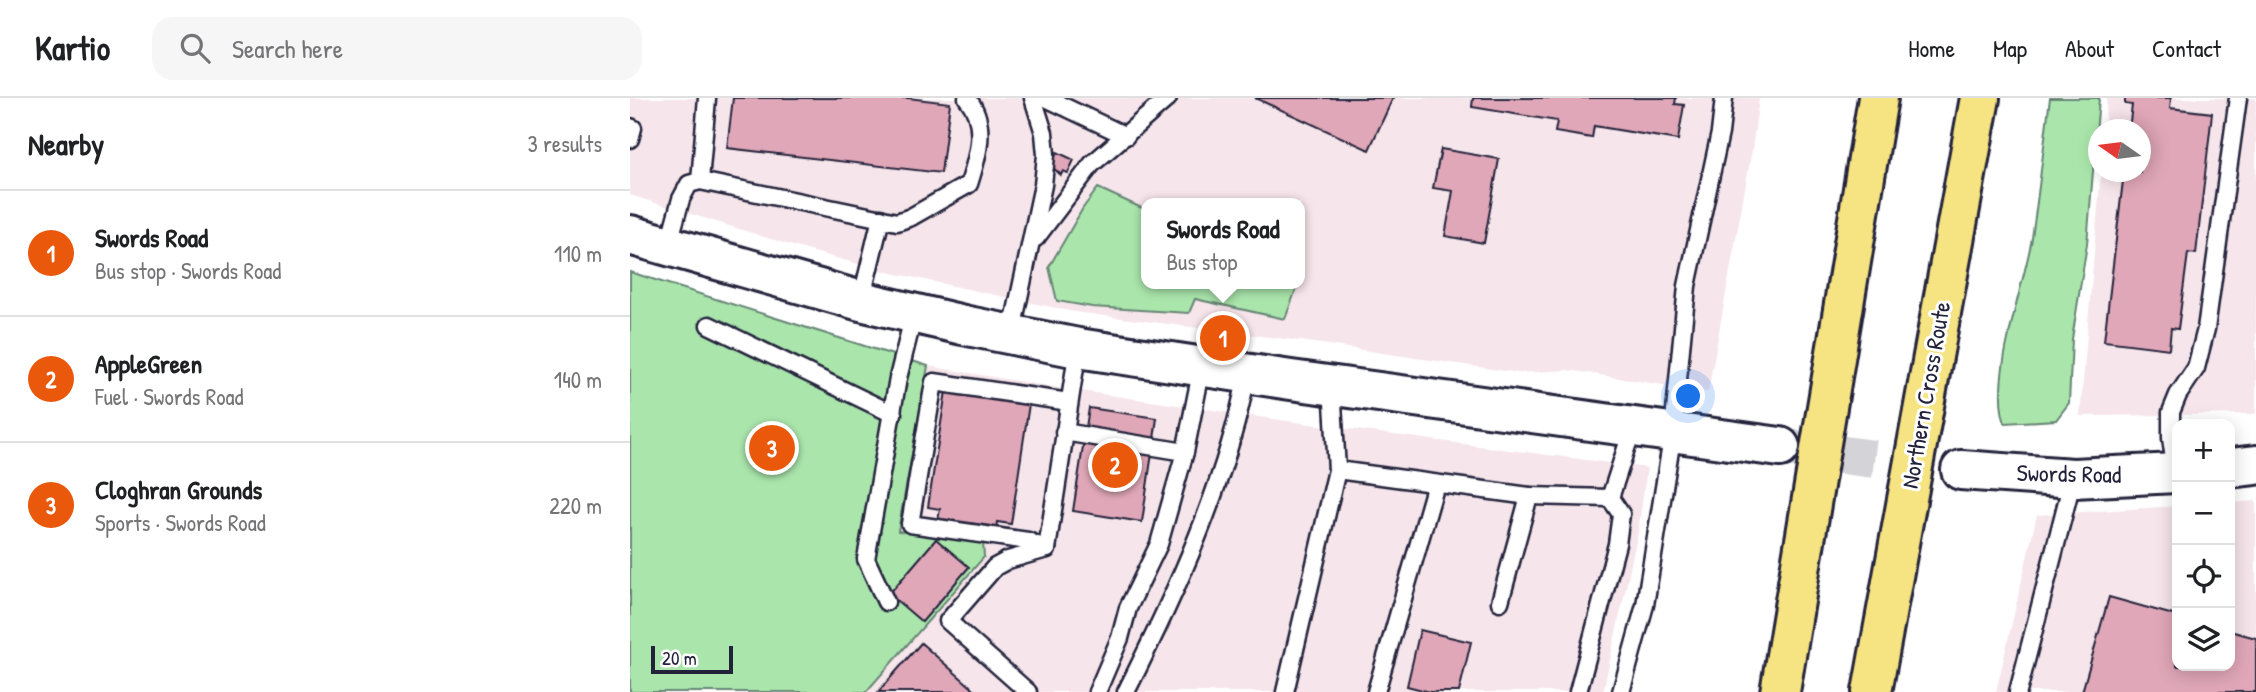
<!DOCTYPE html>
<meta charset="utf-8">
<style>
:root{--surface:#fff;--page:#f6f6f6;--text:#202124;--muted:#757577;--line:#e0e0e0;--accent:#ea580c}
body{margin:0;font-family:"Patrick Hand",sans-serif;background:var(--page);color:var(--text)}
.controls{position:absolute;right:21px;bottom:21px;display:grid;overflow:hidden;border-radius:14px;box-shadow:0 4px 18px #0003}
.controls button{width:63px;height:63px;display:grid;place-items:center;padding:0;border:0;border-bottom:2px solid var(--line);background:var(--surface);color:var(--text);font:35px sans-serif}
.compass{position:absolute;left:1458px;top:21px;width:63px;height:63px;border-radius:50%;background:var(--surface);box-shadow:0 4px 18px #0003;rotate:284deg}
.scale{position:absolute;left:21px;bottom:18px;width:82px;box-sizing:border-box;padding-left:7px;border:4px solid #22223b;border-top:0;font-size:19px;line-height:24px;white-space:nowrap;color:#22223b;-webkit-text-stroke:5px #fff;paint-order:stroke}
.you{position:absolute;left:1059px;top:299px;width:24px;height:24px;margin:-18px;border:5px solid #fff;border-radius:50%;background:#1a73e8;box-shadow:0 0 0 10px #1a73e833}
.badge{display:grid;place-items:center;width:46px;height:46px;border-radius:50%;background:var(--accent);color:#fff;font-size:23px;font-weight:700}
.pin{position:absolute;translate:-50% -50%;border:4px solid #fff;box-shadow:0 2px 7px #0006}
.popup{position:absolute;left:511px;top:100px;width:164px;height:91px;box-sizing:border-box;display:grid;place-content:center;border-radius:14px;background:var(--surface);filter:drop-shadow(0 2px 5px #0005);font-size:23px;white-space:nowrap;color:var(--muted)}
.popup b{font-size:26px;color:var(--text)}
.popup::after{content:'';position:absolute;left:50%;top:100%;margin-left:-14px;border:14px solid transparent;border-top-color:var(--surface)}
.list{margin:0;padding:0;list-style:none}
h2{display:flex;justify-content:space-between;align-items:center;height:91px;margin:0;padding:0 28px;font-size:30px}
h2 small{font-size:23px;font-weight:400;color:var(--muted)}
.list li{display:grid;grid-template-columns:46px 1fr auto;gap:21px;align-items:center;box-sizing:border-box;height:126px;padding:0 28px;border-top:2px solid var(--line)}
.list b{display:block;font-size:26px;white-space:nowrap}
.list p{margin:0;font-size:23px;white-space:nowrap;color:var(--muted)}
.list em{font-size:23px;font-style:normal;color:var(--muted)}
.icon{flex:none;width:38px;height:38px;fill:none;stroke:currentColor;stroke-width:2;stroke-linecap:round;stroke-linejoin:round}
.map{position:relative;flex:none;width:1626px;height:594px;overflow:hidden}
header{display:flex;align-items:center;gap:42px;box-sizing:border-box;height:98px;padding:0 35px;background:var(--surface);border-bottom:2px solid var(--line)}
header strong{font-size:33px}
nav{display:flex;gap:38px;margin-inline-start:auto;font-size:24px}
.search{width:490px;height:63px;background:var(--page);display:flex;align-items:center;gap:18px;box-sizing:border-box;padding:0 24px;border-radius:21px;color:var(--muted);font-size:26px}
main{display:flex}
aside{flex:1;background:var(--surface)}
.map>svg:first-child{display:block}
</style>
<header>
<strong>Kartio</strong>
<div class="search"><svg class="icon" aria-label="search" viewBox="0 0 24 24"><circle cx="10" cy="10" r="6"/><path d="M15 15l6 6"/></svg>Search here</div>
<nav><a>Home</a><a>Map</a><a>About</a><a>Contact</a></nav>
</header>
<main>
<aside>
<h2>Nearby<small>3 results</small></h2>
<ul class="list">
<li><span class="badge">1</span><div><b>Swords Road</b><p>Bus stop · Swords Road</p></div><em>110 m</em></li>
<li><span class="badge">2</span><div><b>AppleGreen</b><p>Fuel · Swords Road</p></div><em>140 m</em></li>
<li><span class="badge">3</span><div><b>Cloghran Grounds</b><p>Sports · Swords Road</p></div><em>220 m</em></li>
</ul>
</aside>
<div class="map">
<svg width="1626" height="594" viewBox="0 0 1626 594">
<rect width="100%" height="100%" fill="#fff"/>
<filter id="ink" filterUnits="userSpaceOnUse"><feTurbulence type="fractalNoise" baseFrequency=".0143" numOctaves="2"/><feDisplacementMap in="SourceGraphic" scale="14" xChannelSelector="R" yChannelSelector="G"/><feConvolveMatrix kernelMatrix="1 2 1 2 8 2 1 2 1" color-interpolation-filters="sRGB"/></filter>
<g filter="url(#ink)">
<g fill="#f6e5ea" fill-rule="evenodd">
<path d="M0,0H1129L1122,52L1078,294L938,272L889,275L678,244L445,214L258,174L173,151L0,97ZM516,105H670V186H516Z"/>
<polygon points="1477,0 1626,0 1626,316 1450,318 1471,74 1510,74 1510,32 1474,31"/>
<polygon points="298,268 417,288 650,322 1017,370 1008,434 973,594 237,594 354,459 353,445 268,433"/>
<polygon points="1626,403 1626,594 1366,594 1407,417 1547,408 1547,568 1600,568 1600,405"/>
</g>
<g fill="#aae6ac" stroke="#668474" stroke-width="2">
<path d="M1420,0H1469L1457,146L1442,241L1439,305L1426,322L1375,325C1359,281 1394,188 1402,140C1409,93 1414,46 1420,0Z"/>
<polygon points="468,90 516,112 516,186 668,186 655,221 565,201 559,215 462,209 427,203 419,169 453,110"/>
<polygon points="0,174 298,268 268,433 353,445 354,459 236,594 0,594"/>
</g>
<g fill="#e0a7b8" stroke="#22223b" stroke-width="2">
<polygon points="103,0 278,0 320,5 311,75 97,50"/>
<polygon points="625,0 763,0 739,52"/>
<polygon points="843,0 1046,0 1045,6 1054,7 1048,42 964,28 962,40 925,34 927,23 842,9"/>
<polygon points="1495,0 1541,0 1540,10 1582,15 1566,156 1558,155 1548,231 1541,230 1539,251 1474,243 1494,74 1510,74 1510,32 1499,32 1502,7 1495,6"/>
<polygon points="811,51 869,61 854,145 815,138 823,93 803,90"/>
<polygon points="427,54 444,62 438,75 433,73 431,77 420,67"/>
<polygon points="316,293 399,306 381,426 367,424 366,430 308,422 310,411 298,409"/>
<polygon points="459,310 527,320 512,424 443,413"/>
<polygon points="306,441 339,469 292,524 259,496"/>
<polygon points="1479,499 1547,518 1547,568 1600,568 1600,533 1626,540 1626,594 1452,594"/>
<polygon points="790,532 841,544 829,594 800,594 777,588"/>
<polygon points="291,545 347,594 248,594"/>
</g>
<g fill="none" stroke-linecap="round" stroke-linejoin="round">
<polyline stroke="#d3d3d8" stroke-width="38" stroke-dasharray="38 19" stroke-linecap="butt" points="1150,349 1331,372"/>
<g stroke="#22223b" stroke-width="21">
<g id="lane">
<polyline points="416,0 496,38"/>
<polyline points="0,29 3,30 0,41"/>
<polyline points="70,83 77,0"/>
<polyline points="406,140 462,66 538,0"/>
<path d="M38,148L51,101L59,86L70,83L267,124L281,119L339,86C348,58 358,25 337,0"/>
<polyline points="231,203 251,120"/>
<polyline points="79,227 263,316"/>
<polyline points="381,237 413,87 416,57 414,35 403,0"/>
<polyline points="702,288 707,372 899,398"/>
<polyline points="434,334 555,354"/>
<polyline points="1546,375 1541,340 1541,314 1548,297 1566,270 1576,231 1608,0"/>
<polyline points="417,451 398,443 280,426 304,284 439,304"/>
<polyline points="417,451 448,250"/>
<polyline points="256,504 236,461 268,280 284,216"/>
<polyline points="870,504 899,398 980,400 1003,329"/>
<polyline points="398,594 318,523 365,469 378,462 417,451"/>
<polyline points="467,594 490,540 498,510 529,446 555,354 572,269"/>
<path d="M496,594C545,497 597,383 617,276"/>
<polyline points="655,594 707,372"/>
<polyline points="746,594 806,386"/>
<polyline points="948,594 987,446 991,416 980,400"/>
<polyline points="991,594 1015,507 1043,334 1057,188 1090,35 1094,0"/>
<polyline points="1388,594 1443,380"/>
</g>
</g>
<g stroke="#22223b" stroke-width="44">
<g id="secondary">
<polyline points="0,137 231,203 333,227 448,250 661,282 1150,349"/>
<polyline points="1600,370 1626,367"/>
<polyline points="1331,372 1443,380 1547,375"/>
</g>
</g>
<g stroke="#22223b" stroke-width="44">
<g id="highway">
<polyline points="1150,594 1248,0"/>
<polyline points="1242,594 1350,0"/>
</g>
</g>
<use href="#lane" stroke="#fff" stroke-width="16"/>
<use href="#secondary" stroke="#fff" stroke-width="38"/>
<use href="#highway" stroke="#f6e381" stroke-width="38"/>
</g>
</g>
<g text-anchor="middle" stroke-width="6" stroke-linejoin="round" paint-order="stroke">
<g font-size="24" fill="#22223b" stroke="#fff">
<text transform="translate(1296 297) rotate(-80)" y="8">Northern Cross Route</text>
<text transform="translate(1439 376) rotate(1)" y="8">Swords Road</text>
</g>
</g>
</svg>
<div class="controls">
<button>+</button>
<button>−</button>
<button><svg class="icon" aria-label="locate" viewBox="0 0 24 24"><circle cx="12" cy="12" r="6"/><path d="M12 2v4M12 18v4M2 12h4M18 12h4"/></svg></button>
<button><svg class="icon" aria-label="layers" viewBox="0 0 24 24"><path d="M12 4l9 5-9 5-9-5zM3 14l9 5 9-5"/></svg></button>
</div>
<svg class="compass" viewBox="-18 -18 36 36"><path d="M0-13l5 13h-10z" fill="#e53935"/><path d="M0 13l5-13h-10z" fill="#757577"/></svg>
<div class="scale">20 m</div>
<div class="you"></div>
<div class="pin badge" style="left:593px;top:240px">1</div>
<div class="popup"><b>Swords Road</b>Bus stop</div>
<div class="pin badge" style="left:485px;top:367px">2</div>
<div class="pin badge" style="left:142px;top:350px">3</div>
</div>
</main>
